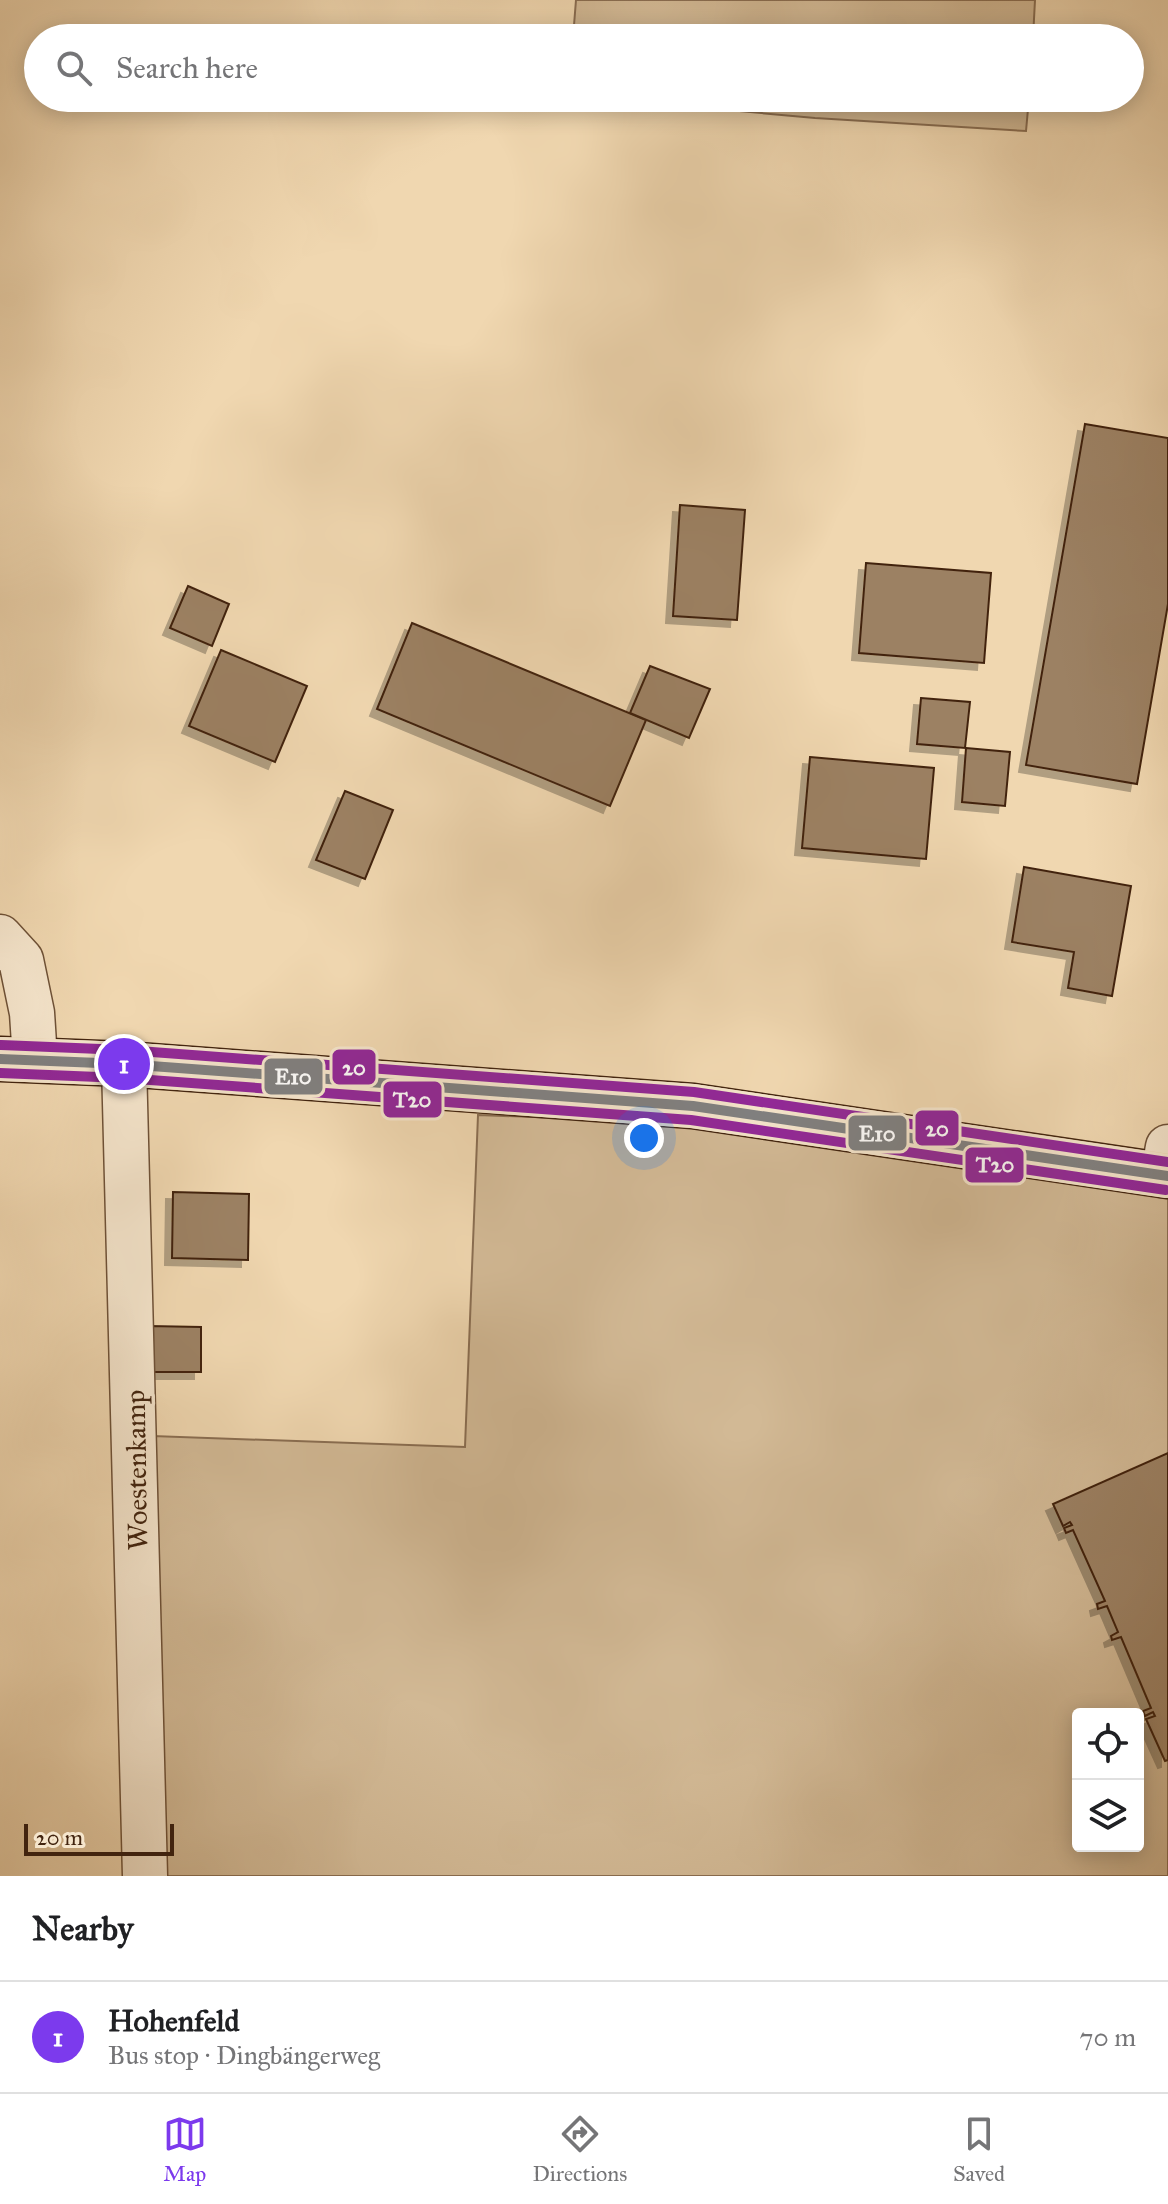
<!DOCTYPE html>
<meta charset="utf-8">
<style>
:root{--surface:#fff;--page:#f6f6f6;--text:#202124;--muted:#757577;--line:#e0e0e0;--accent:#7c3aed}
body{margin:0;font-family:"IM FELL Great Primer",serif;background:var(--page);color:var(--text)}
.controls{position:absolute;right:24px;bottom:24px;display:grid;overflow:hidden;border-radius:8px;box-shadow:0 4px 20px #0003}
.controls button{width:72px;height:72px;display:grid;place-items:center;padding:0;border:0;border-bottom:2px solid var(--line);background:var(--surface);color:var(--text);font:40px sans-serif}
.scale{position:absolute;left:24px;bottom:20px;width:150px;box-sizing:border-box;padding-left:8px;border:4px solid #42240f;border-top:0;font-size:22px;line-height:28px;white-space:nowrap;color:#42240f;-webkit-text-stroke:6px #f5e5cc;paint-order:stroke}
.you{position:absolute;left:644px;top:1138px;width:28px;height:28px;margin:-20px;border:6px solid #fff;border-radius:50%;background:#1a73e8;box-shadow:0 0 0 12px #1a73e833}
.badge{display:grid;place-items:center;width:52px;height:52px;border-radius:50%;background:var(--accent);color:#fff;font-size:26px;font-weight:700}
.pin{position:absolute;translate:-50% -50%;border:4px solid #fff;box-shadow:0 2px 8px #0006}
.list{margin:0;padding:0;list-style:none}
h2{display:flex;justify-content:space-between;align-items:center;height:104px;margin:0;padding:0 32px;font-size:34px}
h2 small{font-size:26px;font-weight:400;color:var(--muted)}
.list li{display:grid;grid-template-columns:52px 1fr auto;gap:24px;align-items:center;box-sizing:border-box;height:112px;padding:0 32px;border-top:2px solid var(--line)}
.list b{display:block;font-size:30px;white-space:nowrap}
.list p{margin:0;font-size:26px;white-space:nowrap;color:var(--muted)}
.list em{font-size:26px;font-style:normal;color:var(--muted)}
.icon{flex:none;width:44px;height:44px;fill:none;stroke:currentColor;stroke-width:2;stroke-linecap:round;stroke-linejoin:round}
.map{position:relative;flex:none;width:1168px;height:1876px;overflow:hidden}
.search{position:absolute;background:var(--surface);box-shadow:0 4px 20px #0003;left:24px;right:24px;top:24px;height:88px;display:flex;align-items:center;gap:20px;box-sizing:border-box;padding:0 28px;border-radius:44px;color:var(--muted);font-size:30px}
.sheet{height:216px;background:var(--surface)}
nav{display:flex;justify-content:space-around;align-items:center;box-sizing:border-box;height:112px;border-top:2px solid var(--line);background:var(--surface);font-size:22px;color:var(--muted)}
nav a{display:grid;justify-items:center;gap:4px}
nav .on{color:var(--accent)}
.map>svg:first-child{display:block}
</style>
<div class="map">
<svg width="1168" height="1876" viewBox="0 0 1168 1876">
<defs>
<filter id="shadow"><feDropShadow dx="-7" dy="7" stdDeviation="0" flood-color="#0004"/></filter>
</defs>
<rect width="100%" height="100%" fill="#f0d7b0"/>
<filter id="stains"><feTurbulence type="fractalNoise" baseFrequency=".0025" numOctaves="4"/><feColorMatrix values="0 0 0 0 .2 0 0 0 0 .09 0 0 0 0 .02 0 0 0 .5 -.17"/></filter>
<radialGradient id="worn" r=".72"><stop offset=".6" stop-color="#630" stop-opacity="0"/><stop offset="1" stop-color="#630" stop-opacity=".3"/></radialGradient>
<g fill="#d2b995" stroke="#8a6e52" stroke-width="2" fill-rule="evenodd">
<polygon points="576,0 1035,0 1033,38 573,38"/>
<polygon points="596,98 1029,98 1026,131 815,118"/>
<path d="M478,1115L640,1121L1147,1190L1168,1198V1876H166L153,1436L465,1447ZM1078,1714H1138V1846H1078Z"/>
</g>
<g fill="#9c8163" stroke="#42240f" stroke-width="2" filter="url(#shadow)">
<polygon points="1085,424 1168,438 1168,604 1137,784 1026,765"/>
<polygon points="680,505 745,510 737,620 673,616"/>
<polygon points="866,563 991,573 984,663 859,653"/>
<polygon points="188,586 229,604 212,646 170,628"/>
<polygon points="412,623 646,720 610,806 377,709"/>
<polygon points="221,650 307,686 275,762 189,726"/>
<polygon points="650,666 710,689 689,738 630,713"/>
<polygon points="921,698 970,702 965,748 917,744"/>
<polygon points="966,748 1010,752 1005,806 962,802"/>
<polygon points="810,757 934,768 926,859 802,848"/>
<polygon points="345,791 393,810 365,879 316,860"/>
<polygon points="1024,867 1131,886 1112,996 1068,988 1074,952 1012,942"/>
<polygon points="173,1192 249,1194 248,1260 172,1258"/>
<polygon points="149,1326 201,1327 201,1372 148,1372"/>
<polygon points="1168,1453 1168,1760 1165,1761 1146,1719 1155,1716 1153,1712 1145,1716 1143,1711 1151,1708 1121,1637 1112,1640 1111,1636 1118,1632 1107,1606 1098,1609 1097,1604 1105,1601 1073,1530 1066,1533 1064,1528 1072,1525 1070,1522 1063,1526 1053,1504"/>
</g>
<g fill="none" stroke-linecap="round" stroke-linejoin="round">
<g stroke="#6e5137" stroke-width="47">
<g id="minor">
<polyline points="0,937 21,960 32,1013 35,1059"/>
<polyline points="124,1064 145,1876"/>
<polyline points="1163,1175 1168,1147"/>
</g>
</g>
<g stroke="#42240f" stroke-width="47">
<polyline id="major" points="0,1059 124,1064 693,1106 1168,1176"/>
</g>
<use href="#minor" stroke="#f5e5cc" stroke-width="44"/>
<use href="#major" stroke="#f0d7b0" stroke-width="44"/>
<g stroke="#f5e5cc" stroke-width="16">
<polyline id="bus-1" points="0,1059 124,1064 693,1106 1168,1176"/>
</g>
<g stroke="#f5e5cc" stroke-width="16">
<polyline id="bus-2" points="0,1073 123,1078 691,1120 1166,1190"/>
</g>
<g stroke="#f5e5cc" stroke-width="16">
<polyline id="bus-3" points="1,1045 125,1050 694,1092 1168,1162"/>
</g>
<use href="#bus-1" stroke="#808080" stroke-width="10"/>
<use href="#bus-2" stroke="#922898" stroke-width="10"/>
<use href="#bus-3" stroke="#922898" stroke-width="10"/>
</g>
<g text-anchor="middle" stroke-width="7" stroke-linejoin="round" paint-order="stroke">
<g font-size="28" fill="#42240f" stroke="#f5e5cc">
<text transform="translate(136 1470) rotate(-91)" y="10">Woestenkamp</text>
</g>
</g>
<g stroke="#f5e5cc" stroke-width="3">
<rect x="331" y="1048" width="46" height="38" rx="8" fill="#922898"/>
<rect x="263" y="1057" width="61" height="39" rx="8" fill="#808080"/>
<rect x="382" y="1080" width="61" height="39" rx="8" fill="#922898"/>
<rect x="914" y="1109" width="46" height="38" rx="8" fill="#922898"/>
<rect x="847" y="1114" width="61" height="38" rx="8" fill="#808080"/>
<rect x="964" y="1146" width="61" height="38" rx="8" fill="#922898"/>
</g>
<g font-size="22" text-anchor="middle" font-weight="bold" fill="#fff">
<text x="354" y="1075">20</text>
<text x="293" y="1084">E10</text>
<text x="412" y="1107">T20</text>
<text x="937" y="1136">20</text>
<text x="877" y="1141">E10</text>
<text x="995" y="1172">T20</text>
</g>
<rect width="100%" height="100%" filter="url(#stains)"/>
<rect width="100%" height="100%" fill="url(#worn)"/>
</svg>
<div class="controls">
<button><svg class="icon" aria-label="locate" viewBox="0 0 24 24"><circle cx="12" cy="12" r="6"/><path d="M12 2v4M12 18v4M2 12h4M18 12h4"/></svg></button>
<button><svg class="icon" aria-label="layers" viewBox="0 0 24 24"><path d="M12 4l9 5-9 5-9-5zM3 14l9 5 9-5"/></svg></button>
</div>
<div class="scale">20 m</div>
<div class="you"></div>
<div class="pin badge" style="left:124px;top:1064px">1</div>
<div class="search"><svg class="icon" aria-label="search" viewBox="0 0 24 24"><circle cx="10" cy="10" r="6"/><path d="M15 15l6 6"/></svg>Search here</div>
</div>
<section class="sheet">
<h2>Nearby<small></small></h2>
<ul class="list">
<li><span class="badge">1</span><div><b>Hohenfeld</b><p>Bus stop · Dingbängerweg</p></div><em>70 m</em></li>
</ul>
</section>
<nav>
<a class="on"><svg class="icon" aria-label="map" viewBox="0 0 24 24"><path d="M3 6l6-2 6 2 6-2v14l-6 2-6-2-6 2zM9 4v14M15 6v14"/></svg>Map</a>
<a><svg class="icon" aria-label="directions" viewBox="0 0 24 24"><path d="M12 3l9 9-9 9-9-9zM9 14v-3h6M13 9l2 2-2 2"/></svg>Directions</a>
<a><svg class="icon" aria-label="saved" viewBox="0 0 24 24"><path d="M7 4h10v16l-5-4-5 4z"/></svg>Saved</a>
</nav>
